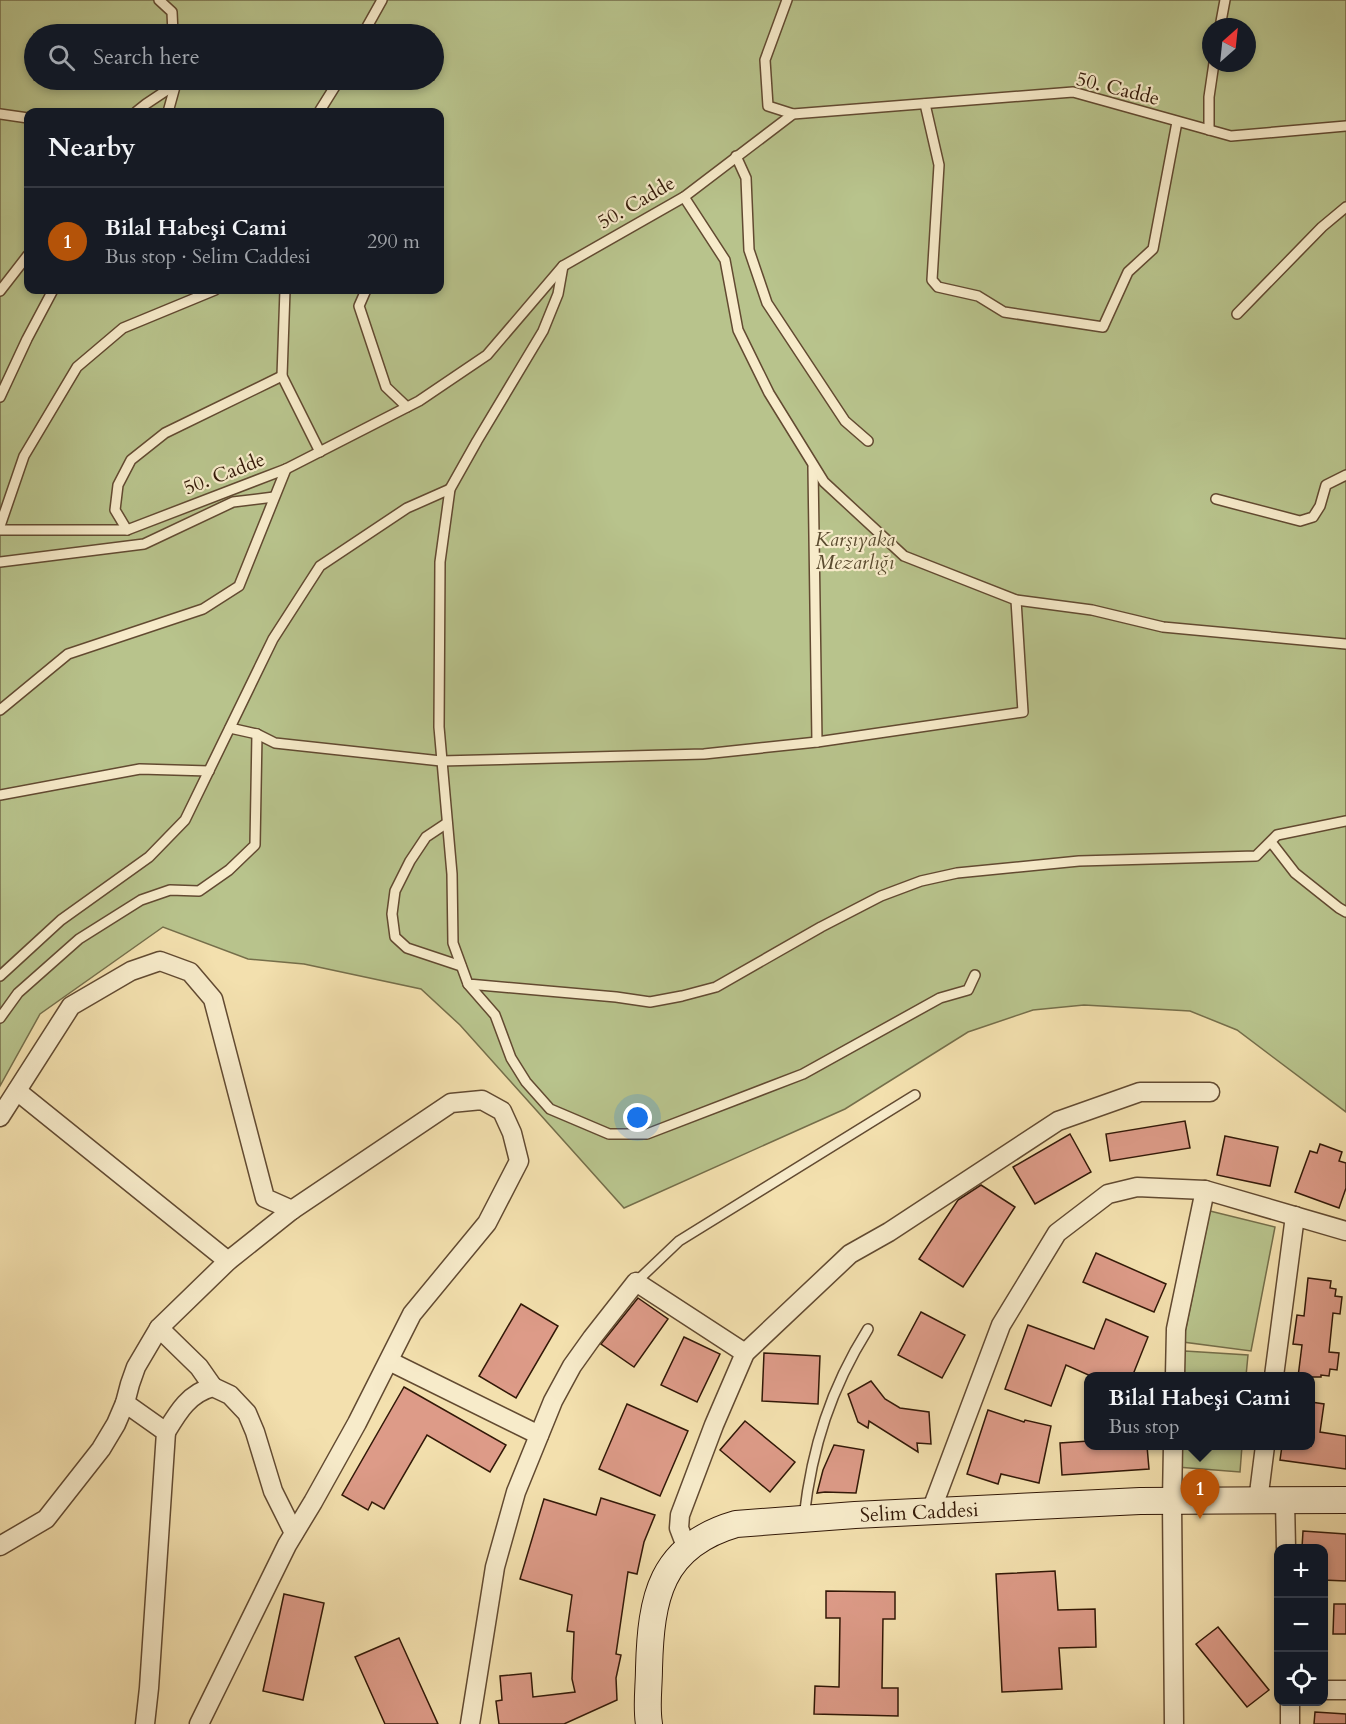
<!DOCTYPE html>
<meta charset="utf-8">
<style>
:root{--surface:#171b24;--page:#242831;--text:#f1f3f6;--muted:#9ea1a6;--line:#363941;--accent:#b45309}
body{margin:0;font-family:Cardo,serif;background:var(--page);color:var(--text)}
.controls{position:absolute;right:18px;bottom:18px;display:grid;overflow:hidden;border-radius:12px;box-shadow:0 3px 9px #0003}
.controls button{width:54px;height:54px;display:grid;place-items:center;padding:0;border:0;border-bottom:2px solid var(--line);background:var(--surface);color:var(--text);font:30px sans-serif}
.compass{position:absolute;left:1202px;top:18px;width:54px;height:54px;border-radius:50%;background:var(--surface);box-shadow:0 3px 9px #0003;rotate:27deg}
.you{position:absolute;left:638px;top:1118px;width:21px;height:21px;margin:-15px;border:4px solid #fff;border-radius:50%;background:#1a73e8;box-shadow:0 0 0 9px #1a73e833}
.badge{display:grid;place-items:center;width:39px;height:39px;border-radius:50%;background:var(--accent);color:#fff;font-size:20px;font-weight:700}
.pin{position:absolute;translate:-50% -50px;filter:drop-shadow(0 2px 3px #0008)}
.pin::after{content:'';position:absolute;top:32px;width:21px;height:18px;background:inherit;clip-path:polygon(0 0,100% 0,50% 100%)}
.popup{position:absolute;left:1084px;top:1372px;width:231px;height:78px;box-sizing:border-box;display:grid;place-content:center;border-radius:12px;background:var(--surface);filter:drop-shadow(0 2px 4px #0005);font-size:20px;white-space:nowrap;color:var(--muted)}
.popup b{font-size:22px;color:var(--text)}
.popup::after{content:'';position:absolute;left:50%;top:100%;margin-left:-12px;border:12px solid transparent;border-top-color:var(--surface)}
.list{margin:0;padding:0;list-style:none}
h2{display:flex;justify-content:space-between;align-items:center;height:78px;margin:0;padding:0 24px;font-size:26px}
h2 small{font-size:20px;font-weight:400;color:var(--muted)}
.list li{display:grid;grid-template-columns:39px 1fr auto;gap:18px;align-items:center;box-sizing:border-box;height:108px;padding:0 24px;border-top:2px solid var(--line)}
.list b{display:block;font-size:22px;white-space:nowrap}
.list p{margin:0;font-size:20px;white-space:nowrap;color:var(--muted)}
.list em{font-size:20px;font-style:normal;color:var(--muted)}
.icon{flex:none;width:33px;height:33px;fill:none;stroke:currentColor;stroke-width:2;stroke-linecap:round;stroke-linejoin:round}
.map{position:relative;flex:none;width:1346px;height:1724px;overflow:hidden}
.search{position:absolute;background:var(--surface);box-shadow:0 3px 9px #0003;left:24px;top:24px;width:420px;height:66px;display:flex;align-items:center;gap:15px;box-sizing:border-box;padding:0 21px;border-radius:33px;color:var(--muted);font-size:22px}
.panel{position:absolute;background:var(--surface);box-shadow:0 3px 9px #0003;left:24px;top:108px;width:420px;height:186px;border-radius:12px}
.map>svg:first-child{display:block}
</style>
<div class="map">
<svg width="1346" height="1724" viewBox="0 0 1346 1724">
<rect width="100%" height="100%" fill="#f3e0ae"/>
<filter id="stains"><feTurbulence type="fractalNoise" baseFrequency=".00333" numOctaves="4"/><feColorMatrix values="0 0 0 0 .2 0 0 0 0 .09 0 0 0 0 .02 0 0 0 .5 -.17"/></filter>
<radialGradient id="worn" r=".72"><stop offset=".6" stop-color="#630" stop-opacity="0"/><stop offset="1" stop-color="#630" stop-opacity=".3"/></radialGradient>
<g fill="#b8c38c" stroke="#756e4a" stroke-width="1.5" fill-rule="evenodd">
<path d="M0,0H1346V1112L1237,1030L1190,1011L1084,1005L1033,1010L968,1032L845,1109L624,1208L460,1025L421,989L304,964L248,959L163,927L40,1014L0,1086ZM1211,27H1247V63H1211ZM34,34H434V80H34ZM28,112H440V290H28Z"/>
<polygon points="1210,1211 1275,1227 1251,1351 1183,1342"/>
<polygon points="1185,1351 1248,1355 1246,1376 1183,1376"/>
<polygon points="1178,1446 1242,1446 1240,1472 1177,1467"/>
</g>
<g fill="#dd9b88" stroke="#321807" stroke-width="1.5">
<polygon points="1185,1121 1190,1148 1110,1161 1106,1134"/>
<polygon points="1070,1134 1091,1172 1035,1204 1013,1167"/>
<polygon points="1225,1136 1278,1147 1270,1186 1217,1175"/>
<polygon points="1320,1144 1342,1152 1339,1161 1346,1163 1346,1188 1339,1208 1295,1192 1310,1151 1317,1153"/>
<polygon points="981,1185 1015,1207 963,1287 919,1259 958,1200"/>
<polygon points="1096,1253 1166,1284 1154,1312 1083,1282"/>
<polygon points="1308,1278 1331,1281 1330,1288 1336,1289 1335,1296 1342,1297 1340,1314 1333,1313 1329,1352 1339,1353 1337,1370 1330,1369 1329,1376 1321,1375 1321,1377 1298,1377 1302,1345 1293,1344 1297,1315 1304,1316"/>
<polygon points="638,1298 668,1319 634,1367 601,1344"/>
<polygon points="521,1304 558,1326 516,1398 479,1376"/>
<polygon points="921,1312 965,1335 942,1378 898,1355"/>
<polygon points="1106,1319 1148,1337 1132,1377 1093,1377 1066,1365 1051,1406 1005,1389 1028,1325 1094,1349"/>
<polygon points="684,1337 720,1354 697,1402 661,1385"/>
<polygon points="764,1353 820,1356 818,1404 762,1401"/>
<polygon points="871,1381 885,1399 900,1408 929,1412 931,1444 917,1443 918,1452 869,1421 868,1428 858,1422 848,1394"/>
<polygon points="404,1387 506,1445 490,1472 427,1435 384,1509 372,1502 368,1510 342,1495"/>
<polygon points="1311,1402 1324,1404 1320,1432 1346,1436 1346,1469 1280,1460 1282,1446 1311,1446"/>
<polygon points="627,1404 688,1431 660,1496 599,1469"/>
<polygon points="988,1410 1024,1422 1025,1420 1051,1426 1039,1483 1001,1474 998,1484 967,1474"/>
<polygon points="745,1421 795,1462 770,1492 720,1450"/>
<polygon points="1089,1441 1089,1446 1147,1446 1149,1469 1062,1475 1060,1443"/>
<polygon points="834,1445 864,1450 856,1493 825,1492 817,1493 823,1470"/>
<polygon points="601,1498 655,1515 644,1542 637,1574 628,1572 616,1654 621,1655 616,1678 617,1700 564,1724 499,1724 496,1701 502,1700 500,1676 531,1673 533,1697 575,1692 572,1679 574,1632 567,1631 572,1595 520,1579 544,1499 596,1515"/>
<polygon points="1303,1531 1346,1534 1346,1581 1323,1580 1323,1548 1302,1548"/>
<polygon points="1055,1571 1058,1610 1095,1609 1096,1647 1059,1648 1062,1689 1002,1692 996,1574"/>
<polygon points="826,1591 895,1592 895,1619 883,1619 882,1688 898,1688 898,1716 814,1714 815,1686 839,1687 840,1618 826,1618"/>
<polygon points="284,1594 324,1603 303,1700 263,1691"/>
<polygon points="1334,1604 1346,1604 1346,1634 1333,1634"/>
<polygon points="1218,1627 1269,1690 1247,1707 1196,1644"/>
<polygon points="399,1638 438,1724 385,1724 355,1657"/>
<polygon points="1315,1712 1346,1714 1346,1724 1314,1724"/>
</g>
<g fill="none" stroke-linecap="round" stroke-linejoin="round">
<g stroke="#624a31" stroke-width="12">
<g id="lane">
<polyline points="159,0 172,12 173,34"/>
<polyline points="787,0 765,60 768,106 793,114"/>
<polyline points="1220,27 1225,0"/>
<polyline points="363,34 382,0"/>
<polyline points="925,104 939,165 932,280 938,287 978,296 1004,312 1103,327 1128,272 1153,249 1177,122"/>
<polyline points="136,112 146,104 176,84"/>
<polyline points="168,112 176,83"/>
<polyline points="319,112 339,80"/>
<polyline points="0,114 28,118"/>
<polyline points="1209,130 1209,97 1214,63"/>
<polyline points="736,156 746,178 749,250 767,303 845,421 868,441"/>
<polyline points="684,197 725,260 738,330 769,393 824,482 904,556 1016,600 1092,610 1163,627 1346,644"/>
<polyline points="563,266 558,294 543,331 477,441 450,489 440,562 439,727 452,874 453,943 468,984 616,997 650,1002 682,996 716,987 821,927 881,896 921,881 957,873 1079,861 1256,856 1277,835 1346,821"/>
<polyline points="285,290 282,376 320,452"/>
<polyline points="366,290 359,306 386,387 407,407"/>
<polyline points="0,291 28,255"/>
<polyline points="1237,314 1322,227 1346,207"/>
<polyline points="0,397 27,339 53,290"/>
<polyline points="813,467 817,742"/>
<polyline points="1216,499 1300,521 1313,517 1320,506 1326,485 1346,475"/>
<polyline points="0,526 24,456 77,367 123,328 215,290"/>
<polyline points="0,530 127,530 286,469 419,401 487,355 563,266 684,197 793,114 1073,92 1231,136 1346,126"/>
<polyline points="127,530 115,510 118,485 131,460 165,433 282,376"/>
<polyline points="0,562 144,544 233,502 274,497"/>
<polyline points="0,710 68,654 203,609 239,586 286,469"/>
<polyline points="230,728 257,734 275,743 441,761 704,754 817,742 1023,712 1016,600"/>
<polyline points="0,795 140,769 209,771"/>
<polyline points="447,823 426,837 410,861 395,891 392,914 395,937 407,948 461,966"/>
<polyline points="1271,842 1295,873 1339,908 1346,912"/>
<polyline points="0,976 61,920 149,857 185,820 273,639 320,566 407,508 450,489"/>
<polyline points="468,984 495,1015 511,1058 526,1082 550,1109 609,1134 647,1134 803,1074 940,998 968,990 975,975"/>
<polyline points="0,1018 18,993 79,939 141,900 170,890 199,891 229,870 255,845 257,734"/>
<polyline points="636,1282 679,1241 915,1095"/>
<path d="M804,1517C812,1447 831,1388 868,1329"/>
</g>
</g>
<g stroke="#624a31" stroke-width="21">
<g id="street">
<polyline points="17,1091 228,1261"/>
<polyline points="0,1117 71,1006 131,971 160,961 190,972 213,999 265,1198 292,1210"/>
<polyline points="159,1328 199,1367 213,1387"/>
<polyline points="389,1361 539,1435"/>
<polyline points="1175,1376 1176,1329 1205,1190"/>
<polyline points="1274,1376 1295,1216"/>
<polyline points="125,1403 166,1432 149,1688 145,1724"/>
<path d="M166,1432C178,1412 189,1393 213,1387L230,1395L247,1413L255,1432L273,1491L294,1533"/>
<polyline points="1173,1446 1172,1501 1174,1724"/>
<polyline points="1258,1501 1265,1446"/>
<polyline points="1285,1501 1286,1548"/>
<polyline points="931,1511 1001,1325 1057,1233 1108,1194 1137,1187 1205,1190 1346,1231"/>
<polyline points="0,1546 46,1519 101,1449 116,1424 125,1403 130,1384 136,1367 159,1328 228,1261 292,1210 451,1103 482,1100 502,1111 512,1133 519,1161 487,1223 412,1314 357,1423 313,1502 287,1545 199,1724"/>
<polyline points="687,1549 679,1528 680,1515 714,1425 745,1353 850,1254 889,1232 1058,1121 1140,1092 1210,1092"/>
<polyline points="1324,1690 1346,1690"/>
<polyline points="1290,1702 1290,1724"/>
<polyline points="470,1724 495,1567 516,1492 553,1401 572,1366 592,1338 636,1282 745,1353"/>
</g>
</g>
<g stroke="#321807" stroke-width="28">
<g id="secondary">
<path id="s1" d="M649,1724C646,1706 649,1687 649,1668C651,1598 660,1546 736,1524L855,1515L1140,1501L1346,1500"/>
</g>
</g>
<use href="#lane" stroke="#f7ebca" stroke-width="9"/>
<use href="#street" stroke="#f7ebca" stroke-width="18"/>
<use href="#secondary" stroke="#f7ebca" stroke-width="26"/>
</g>
<g text-anchor="middle" stroke-width="4.5" stroke-linejoin="round" paint-order="stroke">
<g font-size="20" fill="#321807" stroke="#f7ebca">
<text transform="translate(1118 88) rotate(14)" y="7">50. Cadde</text>
<text transform="translate(636 202) rotate(-30)" y="7">50. Cadde</text>
<text transform="translate(224 473) rotate(-21)" y="7">50. Cadde</text>
<text dy="7" stroke="none"><textPath href="#s1" startOffset="424">Selim Caddesi</textPath></text>
</g>
<g font-size="20" font-style="italic" fill="#5a4b2f" stroke="#f7ebca">
<text x="855" y="546">Karşıyaka<tspan x="855" dy="23">Mezarlığı</tspan></text>
</g>
</g>
<rect width="100%" height="100%" filter="url(#stains)"/>
<rect width="100%" height="100%" fill="url(#worn)"/>
</svg>
<div class="controls">
<button>+</button>
<button>−</button>
<button><svg class="icon" aria-label="locate" viewBox="0 0 24 24"><circle cx="12" cy="12" r="6"/><path d="M12 2v4M12 18v4M2 12h4M18 12h4"/></svg></button>
</div>
<svg class="compass" viewBox="-18 -18 36 36"><path d="M0-13l5 13h-10z" fill="#e53935"/><path d="M0 13l5-13h-10z" fill="#9ea1a6"/></svg>
<div class="you"></div>
<div class="pin badge" style="left:1200px;top:1519px">1</div>
<div class="popup"><b>Bilal Habeşi Cami</b>Bus stop</div>
<div class="search"><svg class="icon" aria-label="search" viewBox="0 0 24 24"><circle cx="10" cy="10" r="6"/><path d="M15 15l6 6"/></svg>Search here</div>
<section class="panel">
<h2>Nearby<small></small></h2>
<ul class="list">
<li><span class="badge">1</span><div><b>Bilal Habeşi Cami</b><p>Bus stop · Selim Caddesi</p></div><em>290 m</em></li>
</ul>
</section>
</div>
